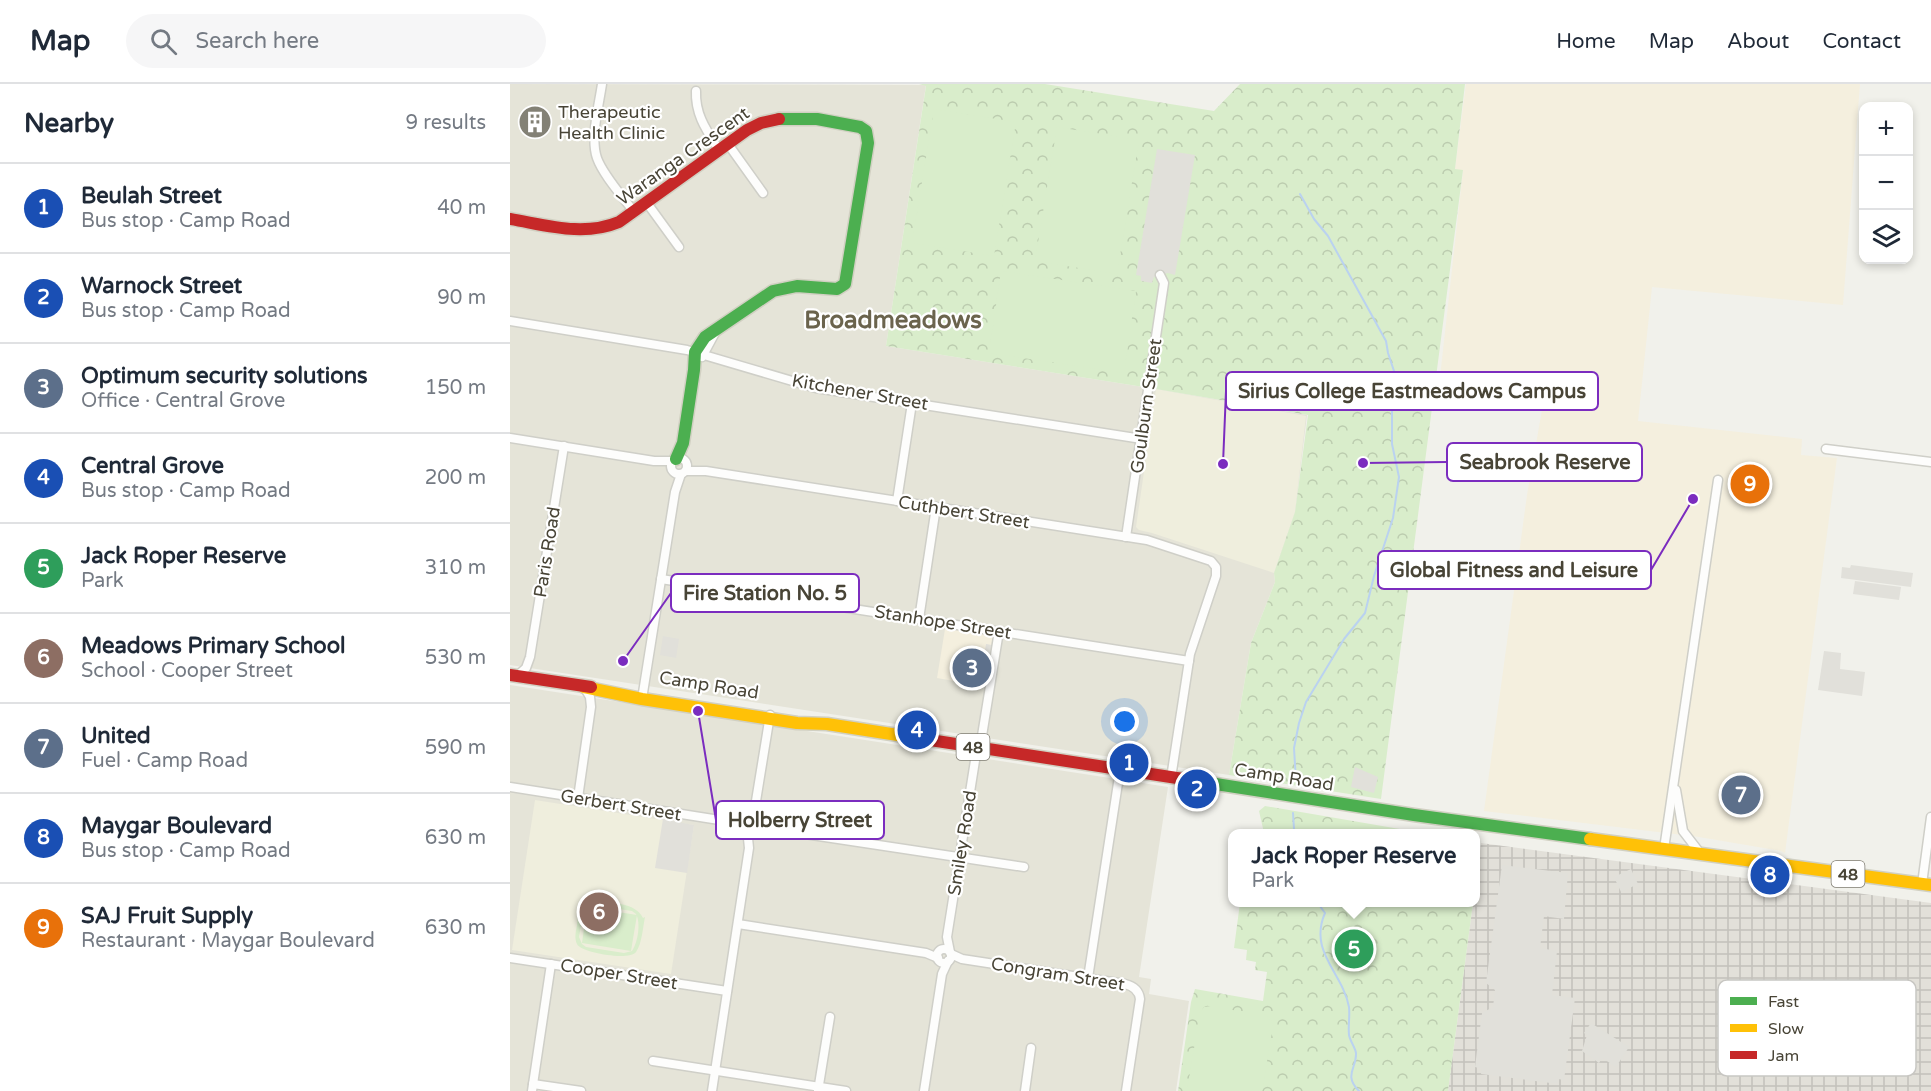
<!DOCTYPE html>
<meta charset="utf-8">
<style>
:root{--surface:#fff;--page:#f6f6f7;--text:#1f2937;--muted:#747a83;--line:#e0e1e3;--accent:#d93025}
body{margin:0;font-family:"Varela Round",sans-serif;background:var(--page);color:var(--text)}
.controls{position:absolute;right:18px;top:18px;display:grid;overflow:hidden;border-radius:12px;box-shadow:0 3px 9px #0003}
.controls button{width:54px;height:54px;display:grid;place-items:center;padding:0;border:0;border-bottom:2px solid var(--line);background:var(--surface);color:var(--text);font:30px sans-serif}
.you{position:absolute;left:615px;top:638px;width:21px;height:21px;margin:-15px;border:4px solid #fff;border-radius:50%;background:#1a73e8;box-shadow:0 0 0 9px #1a73e833}
.badge{display:grid;place-items:center;width:39px;height:39px;border-radius:50%;background:var(--accent);color:#fff;font-size:20px;font-weight:700}
.pin{position:absolute;translate:-50% -50%;border:3px solid #fff;box-shadow:0 2px 6px #0006}
.popup{position:absolute;left:718px;top:745px;width:252px;height:78px;box-sizing:border-box;display:grid;place-content:center;border-radius:12px;background:var(--surface);filter:drop-shadow(0 2px 4px #0005);font-size:20px;white-space:nowrap;color:var(--muted)}
.popup b{font-size:22px;color:var(--text)}
.popup::after{content:'';position:absolute;left:50%;top:100%;margin-left:-12px;border:12px solid transparent;border-top-color:var(--surface)}
.list{margin:0;padding:0;list-style:none}
h2{display:flex;justify-content:space-between;align-items:center;height:78px;margin:0;padding:0 24px;font-size:26px}
h2 small{font-size:20px;font-weight:400;color:var(--muted)}
.list li{display:grid;grid-template-columns:39px 1fr auto;gap:18px;align-items:center;box-sizing:border-box;height:90px;padding:0 24px;border-top:2px solid var(--line)}
.list b{display:block;font-size:22px;white-space:nowrap}
.list p{margin:0;font-size:20px;white-space:nowrap;color:var(--muted)}
.list em{font-size:20px;font-style:normal;color:var(--muted)}
.icon{flex:none;width:33px;height:33px;fill:none;stroke:currentColor;stroke-width:2;stroke-linecap:round;stroke-linejoin:round}
.map{position:relative;flex:none;width:1421px;height:1007px;overflow:hidden}
header{display:flex;align-items:center;gap:36px;box-sizing:border-box;height:84px;padding:0 30px;background:var(--surface);border-bottom:2px solid var(--line)}
header strong{font-size:28px}
nav{display:flex;gap:33px;margin-inline-start:auto;font-size:21px}
.search{width:420px;height:54px;background:var(--page);display:flex;align-items:center;gap:15px;box-sizing:border-box;padding:0 21px;border-radius:33px;color:var(--muted);font-size:22px}
main{display:flex}
aside{flex:1;background:var(--surface)}
.map>svg:first-child{display:block}
</style>
<header>
<strong>Map</strong>
<div class="search"><svg class="icon" aria-label="search" viewBox="0 0 24 24"><circle cx="10" cy="10" r="6"/><path d="M15 15l6 6"/></svg>Search here</div>
<nav><a>Home</a><a>Map</a><a>About</a><a>Contact</a></nav>
</header>
<main>
<aside>
<h2>Nearby<small>9 results</small></h2>
<ul class="list">
<li><span class="badge" style="background:#1a4fb4">1</span><div><b>Beulah Street</b><p>Bus stop · Camp Road</p></div><em>40 m</em></li>
<li><span class="badge" style="background:#1a4fb4">2</span><div><b>Warnock Street</b><p>Bus stop · Camp Road</p></div><em>90 m</em></li>
<li><span class="badge" style="background:#5c6f8a">3</span><div><b>Optimum security solutions</b><p>Office · Central Grove</p></div><em>150 m</em></li>
<li><span class="badge" style="background:#1a4fb4">4</span><div><b>Central Grove</b><p>Bus stop · Camp Road</p></div><em>200 m</em></li>
<li><span class="badge" style="background:#2e9e5b">5</span><div><b>Jack Roper Reserve</b><p>Park</p></div><em>310 m</em></li>
<li><span class="badge" style="background:#8d6e63">6</span><div><b>Meadows Primary School</b><p>School · Cooper Street</p></div><em>530 m</em></li>
<li><span class="badge" style="background:#5c6f8a">7</span><div><b>United</b><p>Fuel · Camp Road</p></div><em>590 m</em></li>
<li><span class="badge" style="background:#1a4fb4">8</span><div><b>Maygar Boulevard</b><p>Bus stop · Camp Road</p></div><em>630 m</em></li>
<li><span class="badge" style="background:#e8710a">9</span><div><b>SAJ Fruit Supply</b><p>Restaurant · Maygar Boulevard</p></div><em>630 m</em></li>
</ul>
</aside>
<div class="map">
<svg width="1421" height="1007" viewBox="0 0 1421 1007">
<defs>
<pattern id="industrial-grid" width="8" height="8" patternUnits="userSpaceOnUse" patternTransform="scale(1.5)"><rect width="8" height="8" fill="#e2e0d9"/><path d="M0 4h8M4 0v8" fill="none" stroke="#c3c1bb"/></pattern>
<pattern id="forest-crowns" width="20" height="18" patternUnits="userSpaceOnUse" patternTransform="scale(1.5)"><rect width="20" height="18" fill="#d9edcb"/><path d="M2 6a3 3 0 1 1 6 0M12 15a3 3 0 1 1 6 0" fill="none" stroke="#bcccaf"/></pattern>
</defs>
<rect width="100%" height="100%" fill="#f1f1eb"/>
<g fill="#e5e4d8">
<polygon points="0,0 416,1 376,262 646,305 797,331 785,428 764,489 765,498 741,559 719,691 0,581"/>
<polygon points="0,601 658,703 629,893 641,895 639,910 679,917 666,1007 0,1007"/>
</g>
<g fill="#f4efde">
<polygon points="956,0 1350,0 1333,221 1142,203 1128,337 1292,355 1291,371 1327,374 1275,769 1271,767 1189,753 974,727 1017,411 1035,309 930,293 953,87 945,85"/>
<polygon points="436,539 489,547 480,605 468,603 466,601 427,594"/>
</g>
<polygon fill="url(#industrial-grid)" points="971,759 1421,819 1421,1007 938,1007 963,819 966,818 966,799"/>
<g fill="#efeedd">
<polygon points="646,305 796,332 785,428 764,489 642,449 629,446 626,443"/>
<polygon points="25,716 184,741 161,890 2,866"/>
</g>
<g fill="url(#forest-crowns)">
<polygon points="409,0 535,0 704,27 730,0 955,0 945,85 953,86 871,715 719,691 741,559 765,498 764,489 785,428 798,331 646,305 376,262 416,2"/>
<polygon points="755,722 913,749 754,749 749,727"/>
<polygon points="730,819 963,819 938,1007 668,1007 681,918 685,905 753,917 757,888 745,886 746,878 736,876 737,866 724,864"/>
</g>
<g fill="#d9edcb" fill-rule="evenodd">
<polygon points="424,25 506,38 484,172 402,159"/>
<polygon points="547,43 629,56 607,190 525,177"/>
<polygon points="491,187 626,207 614,289 479,269"/>
<path d="M84,817C99,819 126,818 133,834L135,833C133,842 132,860 126,868C120,877 71,869 67,860C64,854 66,847 67,841C68,833 68,826 74,820ZM84,821L122,827L126,830C131,839 128,858 122,867L114,869L76,863L72,860L69,853L73,829L76,823Z"/>
<polygon points="77,823 127,831 121,867 72,859"/>
<polygon points="701,922 756,932 761,936 763,942 752,1007 677,1007 690,928 694,923"/>
</g>
<g fill="#e1e0da">
<polygon points="647,65 685,71 665,191 658,189 644,193 642,199 631,197 631,192 626,191"/>
<polygon points="1341,481 1403,489 1401,503 1331,494 1332,483 1340,484"/>
<polygon points="1345,497 1391,503 1389,516 1343,510"/>
<polygon points="153,552 169,555 166,574 150,571"/>
<polygon points="476,560 482,561 475,604 471,604 470,601"/>
<polygon points="1314,567 1331,569 1330,585 1355,588 1352,612 1308,606"/>
<polygon points="845,683 868,693 864,709 841,703"/>
<polygon points="153,735 184,741 177,789 145,784"/>
<polygon points="992,781 1058,789 1054,835 1034,832 1030,864 1047,867 1042,911 1065,914 1054,996 1048,995 1048,1000 971,990 972,985 965,983 972,929 983,923 985,906 976,899"/>
<polygon points="1121,785 1128,800 1111,808 1104,793"/>
<polygon points="1081,939 1119,963 1106,983 1092,974 1089,979 1072,967 1077,951 1074,949"/>
</g>
<g fill="none" stroke-linecap="round" stroke-linejoin="round">
<g stroke="#bad2f0" stroke-width="2">
<polyline points="786,697 784,664 789,639 796,618 834,555 855,529 864,492 883,434 889,393 882,360 882,327 889,302 878,269 876,257 818,152 804,135 790,110"/>
<polyline points="783,729 784,745 786,750"/>
<path d="M807,818L815,829C798,868 833,889 839,923C840,933 838,942 839,951C840,957 845,963 846,969C847,984 833,991 849,1007"/>
</g>
<g stroke="#cfcfc8" stroke-width="11">
<g id="street">
<path d="M92,0C89,21 80,54 87,74C93,91 113,113 124,128"/>
<path d="M186,7C185,31 197,47 209,66"/>
<polyline points="218,60 253,109"/>
<polyline points="137,119 169,163"/>
<polyline points="0,237 177,266 306,304 632,355"/>
<polyline points="192,273 206,247"/>
<polyline points="0,354 144,377 164,377"/>
<polyline points="1316,365 1421,378"/>
<circle cx="169" cy="382" r="8"/>
<polyline points="176,387 196,387 637,456 701,477 706,483 706,492 680,570 661,694"/>
<polyline points="387,417 402,319"/>
<polyline points="616,453 654,199 650,191"/>
<polyline points="151,495 679,577"/>
<polyline points="409,535 426,423"/>
<polyline points="7,592 16,584 20,573 54,362"/>
<polyline points="132,615 165,408 171,390"/>
<polyline points="470,664 489,547"/>
<polyline points="0,703 222,738 238,737"/>
<polyline points="1166,706 1173,747 1190,769"/>
<polyline points="68,714 81,623 80,613 74,603"/>
<polyline points="247,737 246,717 260,631"/>
<polyline points="247,746 262,745 514,783"/>
<polyline points="1154,765 1208,396"/>
<polyline points="1412,800 1421,733"/>
<polyline points="228,840 416,869 428,874"/>
<circle cx="434" cy="872" r="7"/>
<polyline points="440,868 437,853 467,664"/>
<path d="M441,870L452,875L615,900C623,902 629,906 630,915L616,1007"/>
<polyline points="0,874 217,907"/>
<polyline points="578,894 610,686"/>
<polyline points="143,977 336,1007"/>
<polyline points="23,1000 71,1007"/>
<polyline points="22,1007 41,880"/>
<polyline points="202,1007 239,764 237,745"/>
<polyline points="308,1007 320,933"/>
<polyline points="414,1007 432,890 438,877"/>
<polyline points="515,1007 521,964"/>
</g>
</g>
<g stroke="#d1d0c2" stroke-width="15">
<g id="fast">
<polyline points="166,375 173,359 184,286 185,268 195,253 263,207 287,202 327,205 335,200 358,59 356,47 350,43 307,35 269,35"/>
<polyline points="693,698 904,731 1080,755"/>
</g>
</g>
<g stroke="#d1d0c2" stroke-width="15">
<g id="slow">
<polyline points="74,603 132,615 287,639 317,640 407,654"/>
<polyline points="1080,755 1421,801"/>
</g>
</g>
<g stroke="#d1d0c2" stroke-width="15">
<g id="jam">
<path d="M0,135C36,141 73,153 109,138L237,46L251,39L269,35"/>
<polyline points="0,591 81,603"/>
<polyline points="407,654 693,698"/>
</g>
</g>
<use href="#street" stroke="#fdfdfc" stroke-width="8"/>
<use href="#fast" stroke="#4caf50" stroke-width="12"/>
<use href="#slow" stroke="#ffc107" stroke-width="12"/>
<use href="#jam" stroke="#c62828" stroke-width="12"/>
</g>
<defs>
<g id="building-disc" transform="scale(1.725)"><circle r="9.5" fill="#838175" stroke="#fff"/><path d="M-4-6H4V6H1V3H-1V6H-4ZM-2.5-4.3h1.7v1.8h-1.7ZM.8-4.3h1.7v1.8H.8ZM-2.5-1h1.7V.8h-1.7ZM.8-1h1.7V.8H.8Z" fill="#fff"/></g>
</defs>
<g fill-rule="evenodd">
<use href="#building-disc" x="25" y="38"/>
</g>
<g text-anchor="middle" stroke-width="4.5" stroke-linejoin="round" paint-order="stroke">
<g fill="#fff" stroke="#7f7c72" stroke-width="1.5">
<rect x="446.5" y="650" width="33" height="26" rx="4.5"/>
<rect x="1321.5" y="777" width="33" height="26" rx="4.5"/>
</g>
<g font-size="16" font-weight="bold" fill="#484436">
<text x="463" y="669">48</text>
<text x="1338" y="796">48</text>
</g>
<g font-size="18" fill="#484436" stroke="#fff" text-anchor="start">
<text x="48" y="34">Therapeutic<tspan x="48" dy="21">Health Clinic</tspan></text>
</g>
<g font-size="18" fill="#484436" stroke="#fff">
<text transform="translate(173 72) rotate(-35)" y="6">Waranga Crescent</text>
<text transform="translate(350 308) rotate(10)" y="6">Kitchener Street</text>
<text transform="translate(636 322) rotate(-82)" y="6">Goulburn Street</text>
<text transform="translate(454 428) rotate(9)" y="6">Cuthbert Street</text>
<text transform="translate(37 468) rotate(-81)" y="6">Paris Road</text>
<text transform="translate(433 538) rotate(9)" y="6">Stanhope Street</text>
<text transform="translate(199 601) rotate(9)" y="6">Camp Road</text>
<text transform="translate(774 693) rotate(9)" y="6">Camp Road</text>
<text transform="translate(111 721) rotate(9)" y="6">Gerbert Street</text>
<text transform="translate(452 759) rotate(-81)" y="6">Smiley Road</text>
<text transform="translate(109 890) rotate(9)" y="6">Cooper Street</text>
<text transform="translate(548 890) rotate(9)" y="6">Congram Street</text>
</g>
<g font-size="24" font-weight="bold" fill="#6b644d" stroke="#fff">
<text x="383" y="244">Broadmeadows</text>
</g>
</g>
<rect x="1208" y="896" width="198" height="96" rx="9" fill="#fff" stroke="#c8c7c3" stroke-width="1.5"/>
<rect x="1220" y="913" width="27" height="8" fill="#4caf50"/>
<rect x="1220" y="940" width="27" height="8" fill="#ffc107"/>
<rect x="1220" y="967" width="27" height="8" fill="#c62828"/>
<g font-size="16" fill="#484436">
<text x="1258" y="923">Fast</text>
<text x="1258" y="950">Slow</text>
<text x="1258" y="977">Jam</text>
</g>
<path fill="none" stroke="#7b2cbf" stroke-width="2" d="M713 380L716 307M853 379L937 378M1183 415L1141 486M113 577L161 509M188 627L206 736"/>
<g fill="#7b2cbf" stroke="#fff" stroke-width="2">
<circle cx="713" cy="380" r="6"/>
<circle cx="853" cy="379" r="6"/>
<circle cx="1183" cy="415" r="6"/>
<circle cx="113" cy="577" r="6"/>
<circle cx="188" cy="627" r="6"/>
</g>
<g fill="#fff" stroke="#7b2cbf" stroke-width="2">
<rect x="716" y="288" width="372" height="38" rx="6"/>
<rect x="937" y="359" width="195" height="38" rx="6"/>
<rect x="868" y="467" width="273" height="38" rx="6"/>
<rect x="161" y="490" width="188" height="38" rx="6"/>
<rect x="206" y="717" width="168" height="38" rx="6"/>
</g>
<g font-size="20" text-anchor="middle" font-weight="bold" fill="#484436">
<text x="902" y="314">Sirius College Eastmeadows Campus</text>
<text x="1035" y="385">Seabrook Reserve</text>
<text x="1004" y="493">Global Fitness and Leisure</text>
<text x="255" y="516">Fire Station No. 5</text>
<text x="290" y="743">Holberry Street</text>
</g>
</svg>
<div class="controls">
<button>+</button>
<button>−</button>
<button><svg class="icon" aria-label="layers" viewBox="0 0 24 24"><path d="M12 4l9 5-9 5-9-5zM3 14l9 5 9-5"/></svg></button>
</div>
<div class="you"></div>
<div class="pin badge" style="left:619px;top:679px;background:#1a4fb4">1</div>
<div class="pin badge" style="left:687px;top:705px;background:#1a4fb4">2</div>
<div class="pin badge" style="left:462px;top:584px;background:#5c6f8a">3</div>
<div class="pin badge" style="left:407px;top:646px;background:#1a4fb4">4</div>
<div class="pin badge" style="left:844px;top:865px;background:#2e9e5b">5</div>
<div class="popup"><b>Jack Roper Reserve</b>Park</div>
<div class="pin badge" style="left:89px;top:828px;background:#8d6e63">6</div>
<div class="pin badge" style="left:1231px;top:711px;background:#5c6f8a">7</div>
<div class="pin badge" style="left:1260px;top:791px;background:#1a4fb4">8</div>
<div class="pin badge" style="left:1240px;top:400px;background:#e8710a">9</div>
</div>
</main>
